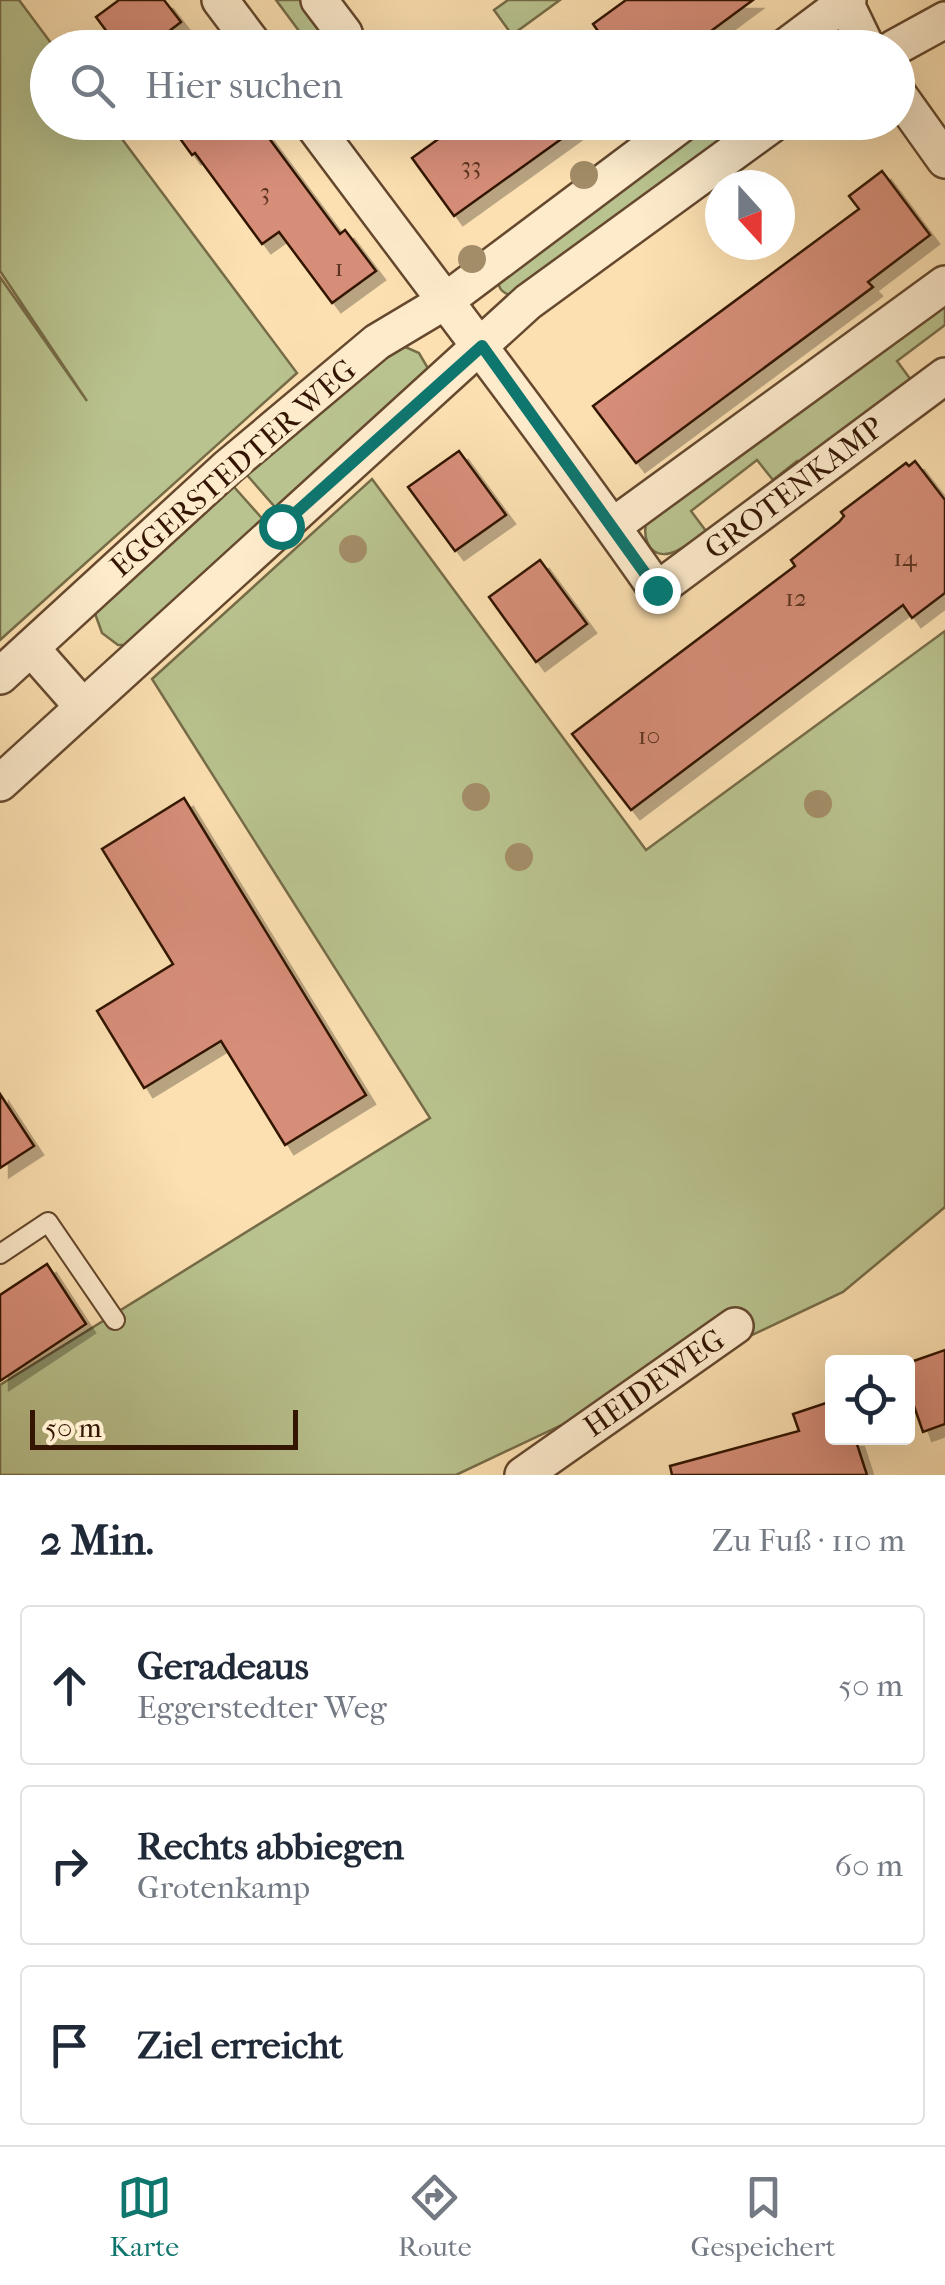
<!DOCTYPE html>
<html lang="de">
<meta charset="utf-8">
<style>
:root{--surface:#fff;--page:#f2f2f3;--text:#1f2937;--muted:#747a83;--line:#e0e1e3;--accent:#0f766e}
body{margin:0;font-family:"IM FELL French Canon",serif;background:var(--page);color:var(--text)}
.controls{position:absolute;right:30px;bottom:30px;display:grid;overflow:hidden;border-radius:10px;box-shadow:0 10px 40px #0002}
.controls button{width:90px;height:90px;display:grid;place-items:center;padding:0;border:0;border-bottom:2px solid var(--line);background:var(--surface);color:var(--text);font:50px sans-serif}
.compass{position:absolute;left:705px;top:170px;width:90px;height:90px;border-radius:50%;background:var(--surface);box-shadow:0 10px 40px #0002;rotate:159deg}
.scale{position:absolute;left:30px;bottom:25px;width:268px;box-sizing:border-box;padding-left:10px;border:5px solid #331502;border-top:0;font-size:28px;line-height:35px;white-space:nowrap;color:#331502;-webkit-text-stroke:8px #fdebcc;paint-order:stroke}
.stop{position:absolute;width:30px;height:30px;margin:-22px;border:8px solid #0f766e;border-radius:50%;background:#fff}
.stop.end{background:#0f766e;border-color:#fff;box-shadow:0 2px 10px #0008}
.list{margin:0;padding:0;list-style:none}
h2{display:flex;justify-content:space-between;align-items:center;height:130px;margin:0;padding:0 40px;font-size:42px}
h2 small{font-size:32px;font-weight:400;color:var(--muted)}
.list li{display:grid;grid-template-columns:65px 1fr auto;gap:30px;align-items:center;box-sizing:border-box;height:160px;margin:0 20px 20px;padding:0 20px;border:2px solid var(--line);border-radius:10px}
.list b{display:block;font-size:38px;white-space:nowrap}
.list p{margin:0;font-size:32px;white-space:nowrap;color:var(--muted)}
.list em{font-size:32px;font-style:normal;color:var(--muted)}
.icon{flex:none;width:55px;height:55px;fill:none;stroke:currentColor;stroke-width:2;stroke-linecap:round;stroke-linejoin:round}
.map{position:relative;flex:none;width:945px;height:1475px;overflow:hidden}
.search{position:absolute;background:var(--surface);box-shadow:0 10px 40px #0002;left:30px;right:30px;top:30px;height:110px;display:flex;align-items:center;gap:25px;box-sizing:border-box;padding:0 35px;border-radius:55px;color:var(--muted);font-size:38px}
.sheet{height:670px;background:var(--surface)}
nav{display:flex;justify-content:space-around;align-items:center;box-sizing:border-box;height:140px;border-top:2px solid var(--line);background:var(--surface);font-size:28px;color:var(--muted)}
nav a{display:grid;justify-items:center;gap:5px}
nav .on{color:var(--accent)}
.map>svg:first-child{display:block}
</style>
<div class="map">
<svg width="945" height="1475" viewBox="0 0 945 1475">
<defs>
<filter id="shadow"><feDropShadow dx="9" dy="9" stdDeviation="0" flood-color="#0004"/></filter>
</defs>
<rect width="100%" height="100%" fill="#fce0b1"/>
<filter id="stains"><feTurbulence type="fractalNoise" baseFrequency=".002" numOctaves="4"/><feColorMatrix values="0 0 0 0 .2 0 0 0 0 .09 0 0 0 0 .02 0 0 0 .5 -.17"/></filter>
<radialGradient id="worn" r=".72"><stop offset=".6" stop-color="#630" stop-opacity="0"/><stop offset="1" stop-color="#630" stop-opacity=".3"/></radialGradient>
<g fill="#b9c38f" stroke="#766c48" stroke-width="2.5">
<polygon points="0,0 19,0 54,47 48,48 48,122 110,123 297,373 0,640 0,277 87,401 0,271"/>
<polygon points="276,0 302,0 332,41 333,47 303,47 308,43"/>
<polygon points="508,0 560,0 512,35 494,10"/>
<path d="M701,123H760L514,297C503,293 498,290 498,278Z"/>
<path d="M945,299V325L897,361L911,380L886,398L891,406L803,469L797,461L773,480L757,460L691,511L706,531C695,539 684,549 671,553C647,560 640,532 649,516Z"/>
<polygon points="394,342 419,353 429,370 281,514 240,467"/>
<polygon points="227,479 267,524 131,645 118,645 102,633 93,608"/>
<polygon points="372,479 646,850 945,631 945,1207 843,1292 456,1475 0,1475 0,1385 430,1118 152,679"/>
</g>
<g fill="#d78e79" stroke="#331502" stroke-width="2.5" filter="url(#shadow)">
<polygon points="119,0 164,0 181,22 147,48 119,48 96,17"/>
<polygon points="626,0 753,0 688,48 610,48 593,24"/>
<polygon points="168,122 257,122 340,234 345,230 376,271 332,303 279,232 262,244 195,153 192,155"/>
<polygon points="462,122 585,122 454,216 412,158"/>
<polygon points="882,171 930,235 868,282 873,287 636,463 593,406 859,209 849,196"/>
<polygon points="459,451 506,515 455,551 408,487"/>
<polygon points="915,461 945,500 945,593 912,618 903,605 631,810 572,734 795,566 791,560 839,522 844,516 841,512 906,463 909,466"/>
<polygon points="540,560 587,624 536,662 489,597"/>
<polygon points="184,798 366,1095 285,1145 221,1041 144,1088 97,1011 173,964 102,849"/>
<polygon points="0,1094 34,1146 0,1168"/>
<polygon points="47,1264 86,1324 0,1381 0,1295"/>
<polygon points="945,1350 945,1424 923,1432 908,1389 908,1363"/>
<polygon points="832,1401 832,1438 855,1438 867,1475 672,1475 670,1466 799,1431 793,1414"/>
</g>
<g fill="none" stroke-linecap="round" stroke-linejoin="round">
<g stroke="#65482e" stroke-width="22">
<polyline id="lane" points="0,1254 48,1222 115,1320"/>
</g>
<g stroke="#65482e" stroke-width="40">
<g id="street">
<polyline points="220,0 256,48"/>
<polyline points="319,0 344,33 349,48"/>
<polyline points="844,0 867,48"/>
<polyline points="784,48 848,0"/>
<polyline points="894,48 945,20"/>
<polyline points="898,94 945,160"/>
<path d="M311,122C427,278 546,431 657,590L945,376"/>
<polyline points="613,526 945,284"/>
<polyline points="31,648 83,707"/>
<polyline points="0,676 228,467 377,342 444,302 684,122"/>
<polyline points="0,783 528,302 775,122"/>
<polyline points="523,1475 735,1326"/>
</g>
</g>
<use href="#lane" stroke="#fdebcc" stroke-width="18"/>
<use href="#street" stroke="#fdebcc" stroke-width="35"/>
</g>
<g fill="#a38d68">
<circle cx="584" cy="175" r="14"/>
<circle cx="472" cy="259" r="14"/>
<circle cx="353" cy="549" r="14"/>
<circle cx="476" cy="797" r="14"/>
<circle cx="818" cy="804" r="14"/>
<circle cx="519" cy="857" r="14"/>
</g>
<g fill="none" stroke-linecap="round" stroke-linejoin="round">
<polyline stroke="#0f766e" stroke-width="12" points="281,526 482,346 657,590"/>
</g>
<g text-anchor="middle" stroke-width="9" stroke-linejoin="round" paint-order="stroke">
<g font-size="25" fill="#5c3320">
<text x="471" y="174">33</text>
<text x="265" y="200">3</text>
<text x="339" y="276">1</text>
<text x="905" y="566">14</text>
<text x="796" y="606">12</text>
<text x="649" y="744">10</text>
</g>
<g font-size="30" fill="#331502" stroke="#fdebcc">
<text transform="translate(233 468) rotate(-41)" y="10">EGGERSTEDTER WEG</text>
<text transform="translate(794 488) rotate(-37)" y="10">GROTENKAMP</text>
<text transform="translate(654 1383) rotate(-35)" y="10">HEIDEWEG</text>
</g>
</g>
<rect width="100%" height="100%" filter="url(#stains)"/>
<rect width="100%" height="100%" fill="url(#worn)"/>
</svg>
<div class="controls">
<button><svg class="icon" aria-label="locate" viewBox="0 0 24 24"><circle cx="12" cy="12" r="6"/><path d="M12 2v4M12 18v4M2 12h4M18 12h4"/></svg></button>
</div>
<svg class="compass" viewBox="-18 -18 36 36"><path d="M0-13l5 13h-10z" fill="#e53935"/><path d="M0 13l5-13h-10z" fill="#747a83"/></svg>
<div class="scale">50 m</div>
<div class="stop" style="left:281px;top:526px"></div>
<div class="stop end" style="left:657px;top:590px"></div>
<div class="search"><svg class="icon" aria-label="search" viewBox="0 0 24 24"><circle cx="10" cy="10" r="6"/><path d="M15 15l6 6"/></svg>Hier suchen</div>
</div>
<section class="sheet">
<h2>2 Min.<small>Zu Fuß · 110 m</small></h2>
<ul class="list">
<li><svg class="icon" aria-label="ahead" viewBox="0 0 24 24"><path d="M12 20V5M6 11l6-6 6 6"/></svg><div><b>Geradeaus</b><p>Eggerstedter Weg</p></div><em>50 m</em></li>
<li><svg class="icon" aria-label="right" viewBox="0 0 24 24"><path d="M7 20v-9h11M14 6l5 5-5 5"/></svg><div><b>Rechts abbiegen</b><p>Grotenkamp</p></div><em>60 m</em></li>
<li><svg class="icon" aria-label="arrive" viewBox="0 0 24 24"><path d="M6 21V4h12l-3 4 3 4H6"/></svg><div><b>Ziel erreicht</b></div></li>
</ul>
</section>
<nav>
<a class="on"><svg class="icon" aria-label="map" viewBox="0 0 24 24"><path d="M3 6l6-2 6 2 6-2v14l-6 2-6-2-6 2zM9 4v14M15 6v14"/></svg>Karte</a>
<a><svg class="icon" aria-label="directions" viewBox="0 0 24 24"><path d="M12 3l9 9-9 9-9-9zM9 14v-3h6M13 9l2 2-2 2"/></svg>Route</a>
<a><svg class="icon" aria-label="saved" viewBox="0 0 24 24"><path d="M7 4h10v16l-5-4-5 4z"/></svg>Gespeichert</a>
</nav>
